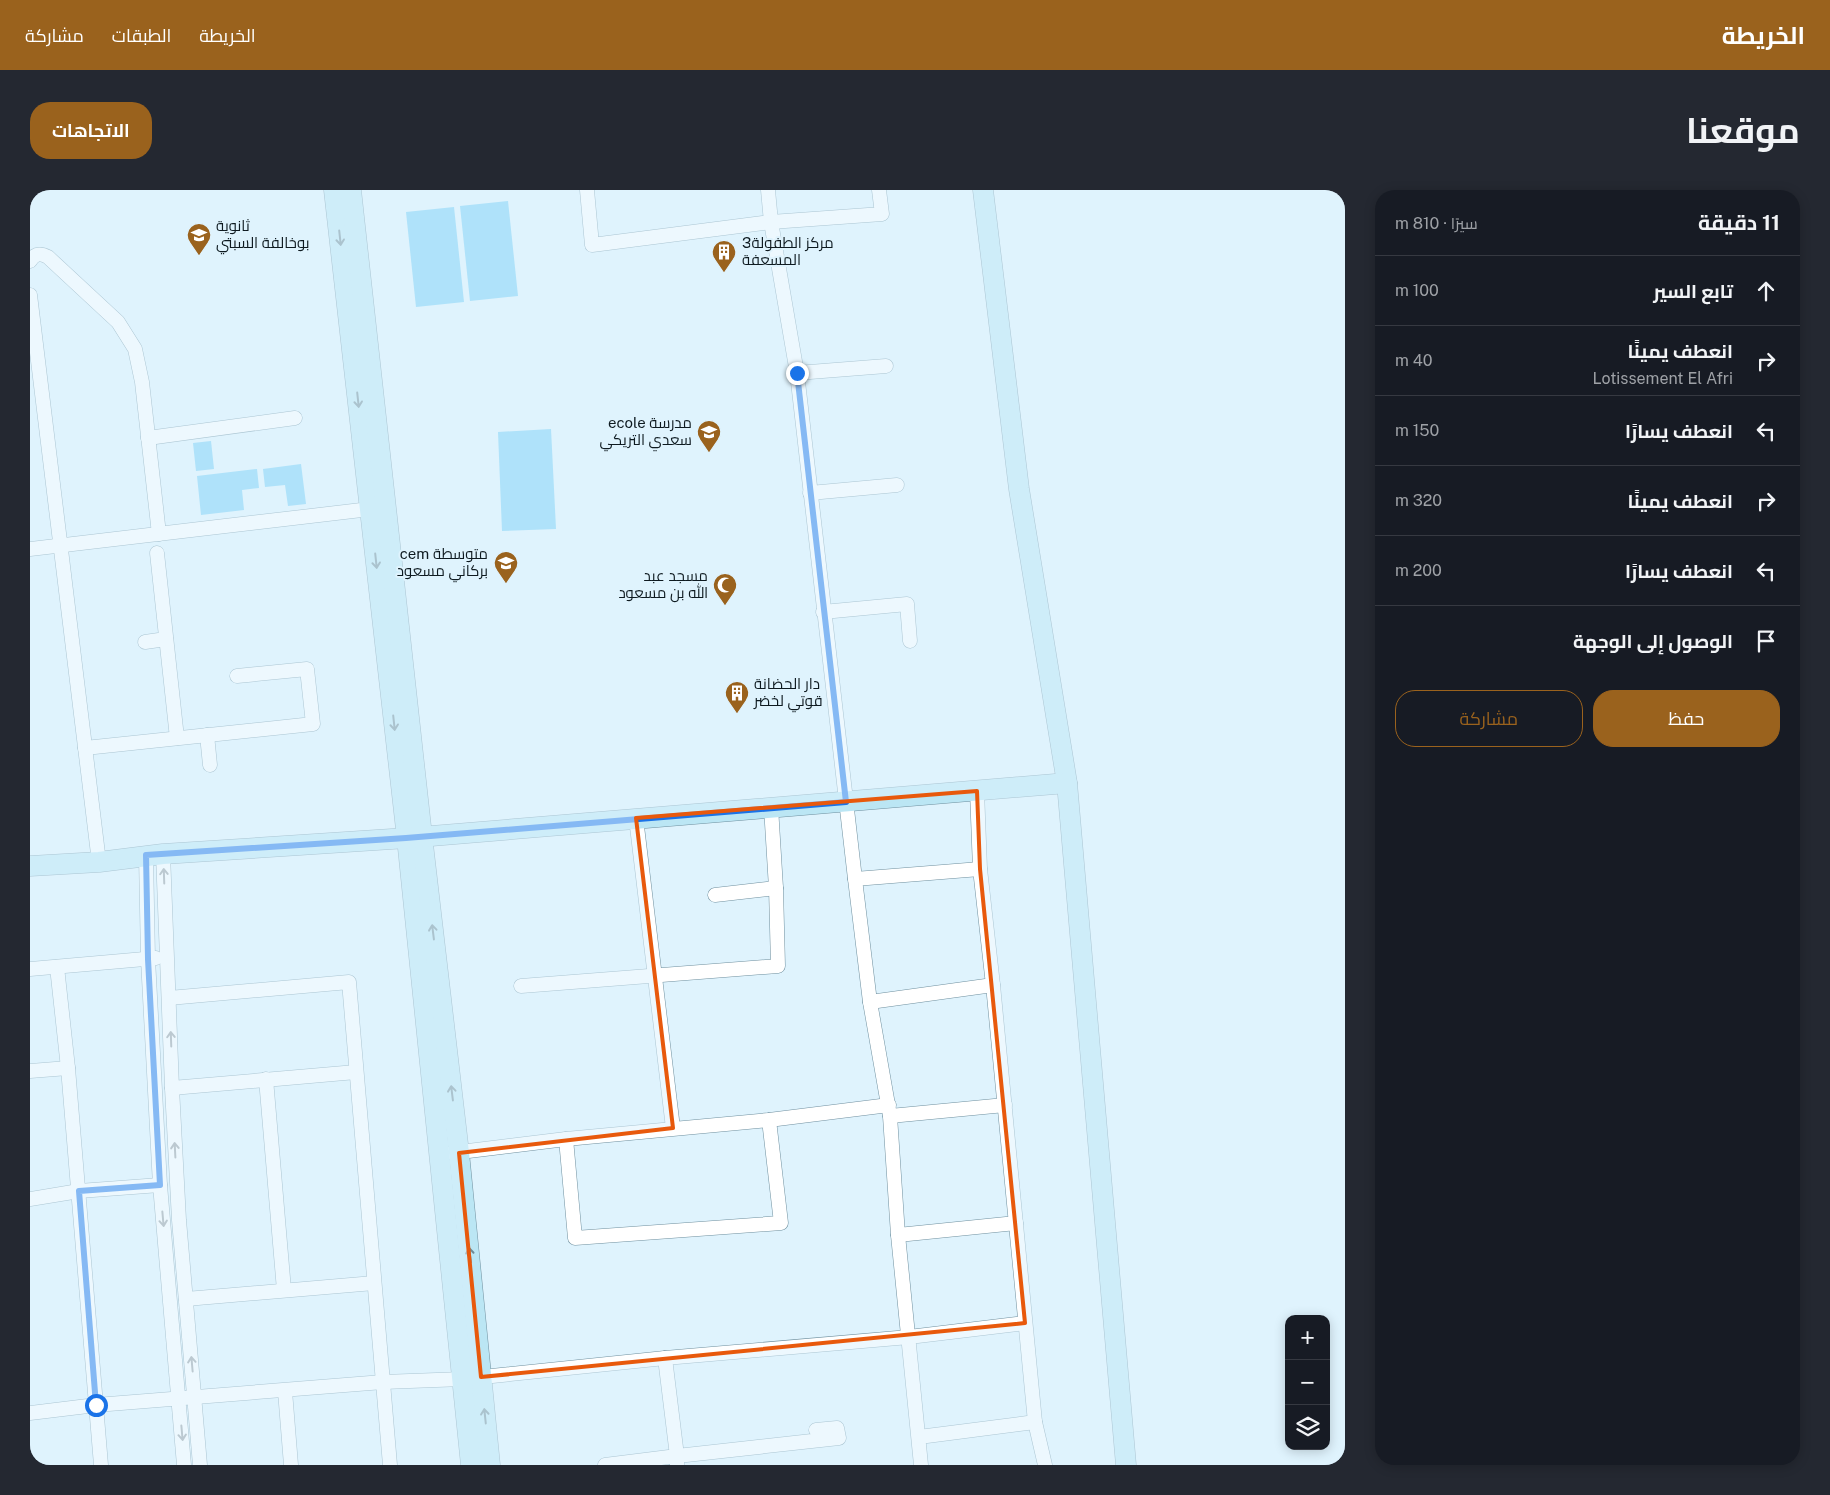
<!DOCTYPE html>
<html lang="ar">
<meta charset="utf-8">
<style>
:root{--surface:#171b24;--page:#242831;--text:#f1f3f6;--muted:#9ea1a6;--line:#363941;--accent:#9a621d}
body{margin:0;font-family:"Public Sans",Cairo,sans-serif;background:var(--page);color:var(--text);direction:rtl}
.controls{position:absolute;right:15px;bottom:15px;display:grid;overflow:hidden;border-radius:10px;box-shadow:0 2px 12px #0003}
.controls button{width:45px;height:45px;display:grid;place-items:center;padding:0;border:0;border-bottom:1px solid var(--line);background:var(--surface);color:var(--text);font:25px sans-serif}
.stop{position:absolute;width:15px;height:15px;margin:-11px;border:4px solid #1a73e8;border-radius:50%;background:#fff}
.stop.end{background:#1a73e8;border-color:#fff;box-shadow:0 1px 5px #0008}
.list{margin:0;padding:0;list-style:none}
h2{display:flex;justify-content:space-between;align-items:center;height:65px;margin:0;padding:0 20px;font-size:21px}
h2 small{font-size:16px;font-weight:400;color:var(--muted)}
.list li{display:grid;grid-template-columns:32px 1fr auto;gap:15px;align-items:center;box-sizing:border-box;height:70px;padding:0 20px;border-top:1px solid var(--line)}
.list b{display:block;font-size:19px;white-space:nowrap}
.list p{margin:0;font-size:16px;white-space:nowrap;color:var(--muted)}
.list em{font-size:16px;font-style:normal;color:var(--muted)}
.actions{display:flex;gap:10px;padding:15px 20px}
.actions a{flex:1;padding:11px 0;border:1px solid var(--accent);border-radius:20px;text-align:center;font-size:18px;color:var(--accent)}
.actions .main{background:var(--accent);color:#fff}
.icon{flex:none;width:28px;height:28px;fill:none;stroke:currentColor;stroke-width:2;stroke-linecap:round;stroke-linejoin:round}
.map{position:relative;flex:none;width:1315px;height:1275px;overflow:hidden;direction:ltr;border-radius:20px}
header{display:flex;align-items:center;gap:30px;box-sizing:border-box;height:70px;padding:0 25px;background:var(--accent);color:#fff}
header strong{font-size:24px}
nav{display:flex;gap:28px;margin-inline-start:auto;font-size:18px}
.intro{display:flex;align-items:center;justify-content:space-between;box-sizing:border-box;height:120px;padding:0 30px}
h1{margin:0;font-size:35px}
.button{padding:12px 22px;border-radius:20px;background:var(--accent);color:#fff;font-size:18px;font-weight:700}
main{display:flex;gap:30px;padding:0 30px}
aside{flex:1;background:var(--surface);border-radius:20px;box-shadow:0 2px 12px #0003}
.map>svg:first-child{display:block}
</style>
<header>
<strong>الخريطة</strong>
<nav><a>الخريطة</a><a>الطبقات</a><a>مشاركة</a></nav>
</header>
<div class="intro"><h1>موقعنا</h1><a class="button">الاتجاهات</a></div>
<main>
<aside>
<h2>11 دقيقة<small>سيرًا · 810 m</small></h2>
<ul class="list">
<li><svg class="icon" aria-label="ahead" viewBox="0 0 24 24"><path d="M12 20V5M6 11l6-6 6 6"/></svg><div><b>تابع السير</b></div><em>100 m</em></li>
<li><svg class="icon" aria-label="right" viewBox="0 0 24 24"><path d="M7 20v-9h11M14 6l5 5-5 5"/></svg><div><b>انعطف يمينًا</b><p>Lotissement El Afri</p></div><em>40 m</em></li>
<li><svg class="icon" aria-label="left" viewBox="0 0 24 24"><path d="M17 20v-9H6M10 6l-5 5 5 5"/></svg><div><b>انعطف يسارًا</b></div><em>150 m</em></li>
<li><svg class="icon" aria-label="right" viewBox="0 0 24 24"><path d="M7 20v-9h11M14 6l5 5-5 5"/></svg><div><b>انعطف يمينًا</b></div><em>320 m</em></li>
<li><svg class="icon" aria-label="left" viewBox="0 0 24 24"><path d="M17 20v-9H6M10 6l-5 5 5 5"/></svg><div><b>انعطف يسارًا</b></div><em>200 m</em></li>
<li><svg class="icon" aria-label="arrive" viewBox="0 0 24 24"><path d="M6 21V4h12l-3 4 3 4H6"/></svg><div><b>الوصول إلى الوجهة</b></div></li>
</ul>
<div class="actions"><a class="main">حفظ</a><a>مشاركة</a></div>
</aside>
<div class="map">
<svg width="1315" height="1275" viewBox="0 0 1315 1275">
<rect width="100%" height="100%" fill="#dff3fd"/>
<g fill="#75cff5">
<polygon points="478,11 488,106 440,111 430,16"/>
<polygon points="424,17 434,112 386,117 376,22"/>
<polygon points="521,239 526,339 472,341 468,242"/>
<polygon points="181,251 184,279 166,281 163,253"/>
<polygon points="271,274 276,314 258,316 255,295 235,297 233,279"/>
<polygon points="227,279 229,298 212,300 214,320 171,325 167,286"/>
</g>
<g fill="none" stroke-linecap="round" stroke-linejoin="round">
<g stroke="#6f909f" stroke-width="15">
<g id="street">
<polyline points="557,0 562,55 741,32 738,0"/>
<polyline points="849,0 852,24 741,32 767,183 825,689 840,812 860,926 868,1045 891,1275"/>
<path d="M0,71C5,63 10,63 18,67L88,132L105,159L112,192L129,344"/>
<polyline points="0,105 69,672"/>
<polyline points="767,183 856,176"/>
<polyline points="118,248 265,228"/>
<polyline points="780,303 867,295"/>
<polyline points="0,359 340,319"/>
<polyline points="127,363 147,548"/>
<polyline points="793,422 877,414 880,451"/>
<polyline points="115,452 136,449"/>
<polyline points="177,545 180,575"/>
<polyline points="55,558 283,534 277,479 207,486"/>
<polyline points="947,601 950,679 963,795 1005,1232 1015,1275"/>
<polyline points="606,628 643,938"/>
<polyline points="133,664 142,898 149,1030 170,1275"/>
<polyline points="116,665 118,769 130,995 154,1275"/>
<polyline points="825,689 950,679"/>
<polyline points="685,705 746,698"/>
<polyline points="27,777 38,878 71,1275"/>
<polyline points="0,779 126,768"/>
<polyline points="491,796 748,776 746,698 741,617"/>
<polyline points="139,808 319,792 360,1275"/>
<polyline points="840,812 963,795"/>
<polyline points="0,881 38,878"/>
<polyline points="236,889 254,1100"/>
<polyline points="142,898 326,882"/>
<polyline points="860,926 975,915"/>
<polyline points="536,949 545,1048 751,1033 739,930"/>
<polyline points="422,963 536,949 739,930 859,915"/>
<polyline points="0,1009 49,1001 130,995"/>
<polyline points="868,1045 986,1033"/>
<polyline points="156,1109 344,1093"/>
<polyline points="635,1168 647,1266 809,1248 807,1238 786,1240"/>
<polyline points="255,1201 261,1275"/>
<polyline points="0,1223 66,1215 353,1192 433,1189 635,1168 879,1147 995,1133"/>
<polyline points="889,1247 1005,1232"/>
<polyline points="575,1275 647,1266 647,1274"/>
</g>
</g>
<g stroke="#6f909f" stroke-width="21">
<g id="secondary">
<polyline points="304,0 377,648 441,1275"/>
<polyline points="321,0 392,646 429,963 460,1275"/>
<polyline points="953,0 989,299 1037,593 1096,1275"/>
<polyline points="0,676 69,672 133,664 377,648 1037,593"/>
</g>
</g>
<use href="#street" stroke="#fff" stroke-width="14"/>
<use href="#secondary" stroke="#bbe6f4" stroke-width="20"/>
</g>
<defs><path id="oneway-shaft" d="M-6 0H5M1.5-3L5.5 0L1.5 3" fill="none" stroke-width="1.6" stroke-linecap="round" stroke-linejoin="round" transform="scale(1.25)"/></defs>
<g stroke="#6d8a95">
<use href="#oneway-shaft" transform="translate(310 48) rotate(84)"/>
<use href="#oneway-shaft" transform="translate(328 210) rotate(84)"/>
<use href="#oneway-shaft" transform="translate(346 371) rotate(84)"/>
<use href="#oneway-shaft" transform="translate(364 533) rotate(84)"/>
<use href="#oneway-shaft" transform="translate(403 742) rotate(-97)"/>
<use href="#oneway-shaft" transform="translate(422 903) rotate(-97)"/>
<use href="#oneway-shaft" transform="translate(440 1065) rotate(-96)"/>
<use href="#oneway-shaft" transform="translate(455 1226) rotate(-96)"/>
</g>
<g stroke="#93989b">
<use href="#oneway-shaft" transform="translate(134 686) rotate(-92)"/>
<use href="#oneway-shaft" transform="translate(141 849) rotate(-92)"/>
<use href="#oneway-shaft" transform="translate(145 960) rotate(-93)"/>
<use href="#oneway-shaft" transform="translate(133 1029) rotate(85)"/>
<use href="#oneway-shaft" transform="translate(162 1174) rotate(-95)"/>
<use href="#oneway-shaft" transform="translate(152 1243) rotate(85)"/>
</g>
<g fill="none" stroke-linecap="round" stroke-linejoin="round">
<polyline stroke="#1a73e8" stroke-width="6" points="66,1215 49,1001 130,995 118,769 116,665 376,648 816,612 767,183"/>
</g>
<path d="M0 0H1315V1275H0ZM947,601L950,679L995,1133L451,1187L429,963L643,938L606,628Z" fill="#dff3fd" fill-opacity=".55" fill-rule="evenodd"/>
<path fill="none" stroke="#e8590c" stroke-width="4" stroke-linejoin="round" d="M947,601L950,679L995,1133L451,1187L429,963L643,938L606,628Z"/>
<defs>
<g id="school-pin" transform="scale(1.25)"><path d="M0 17L-7.5 6A9.5 9.5 0 1 1 7.5 6Z" fill="#9a621d" stroke="#dff3fd"/><path d="M0-5L7-2L0 1L-7-2ZM-4 1L0 2.5L4 1V4Q0 6-4 4Z" fill="#fff"/></g>
<g id="building-pin" transform="scale(1.25)"><path d="M0 17L-7.5 6A9.5 9.5 0 1 1 7.5 6Z" fill="#9a621d" stroke="#dff3fd"/><path d="M-4-6H4V6H1V3H-1V6H-4ZM-2.5-4.3h1.7v1.8h-1.7ZM.8-4.3h1.7v1.8H.8ZM-2.5-1h1.7V.8h-1.7ZM.8-1h1.7V.8H.8Z" fill="#fff"/></g>
<g id="mosque-pin" transform="scale(1.25)"><path d="M0 17L-7.5 6A9.5 9.5 0 1 1 7.5 6Z" fill="#9a621d" stroke="#dff3fd"/><path d="M3.5-4.9A6 6 0 1 0 3.5 4.9A5 5 0 1 1 3.5-4.9Z" fill="#fff"/></g>
</defs>
<g fill-rule="evenodd">
<use href="#school-pin" x="169" y="45"/>
<use href="#building-pin" x="694" y="62"/>
<use href="#school-pin" x="679" y="242"/>
<use href="#school-pin" x="476" y="373"/>
<use href="#mosque-pin" x="695" y="395"/>
<use href="#building-pin" x="707" y="503"/>
</g>
<g text-anchor="middle" stroke-width="4" stroke-linejoin="round" paint-order="stroke">
<g font-size="15" fill="#0e1a20" stroke="#dff3fd" text-anchor="start">
<text x="186" y="41">ثانوية<tspan x="186" dy="17">بوخالفة السبتي</tspan></text>
<text x="712" y="58">3مركز الطفولة<tspan x="712" dy="17">المسعفة</tspan></text>
<text x="662" y="238" text-anchor="end">ecole مدرسة<tspan x="662" dy="17">سعدي التريكي</tspan></text>
<text x="458" y="369" text-anchor="end">cem متوسطة<tspan x="458" dy="17">بركاني مسعود</tspan></text>
<text x="678" y="391" text-anchor="end">مسجد عبد<tspan x="678" dy="17">الله بن مسعود</tspan></text>
<text x="724" y="499">دار الحضانة<tspan x="724" dy="17">قوتي لخضر</tspan></text>
</g>
</g>
</svg>
<div class="controls">
<button>+</button>
<button>−</button>
<button><svg class="icon" aria-label="layers" viewBox="0 0 24 24"><path d="M12 4l9 5-9 5-9-5zM3 14l9 5 9-5"/></svg></button>
</div>
<div class="stop" style="left:66px;top:1215px"></div>
<div class="stop end" style="left:767px;top:183px"></div>
</div>
</main>
